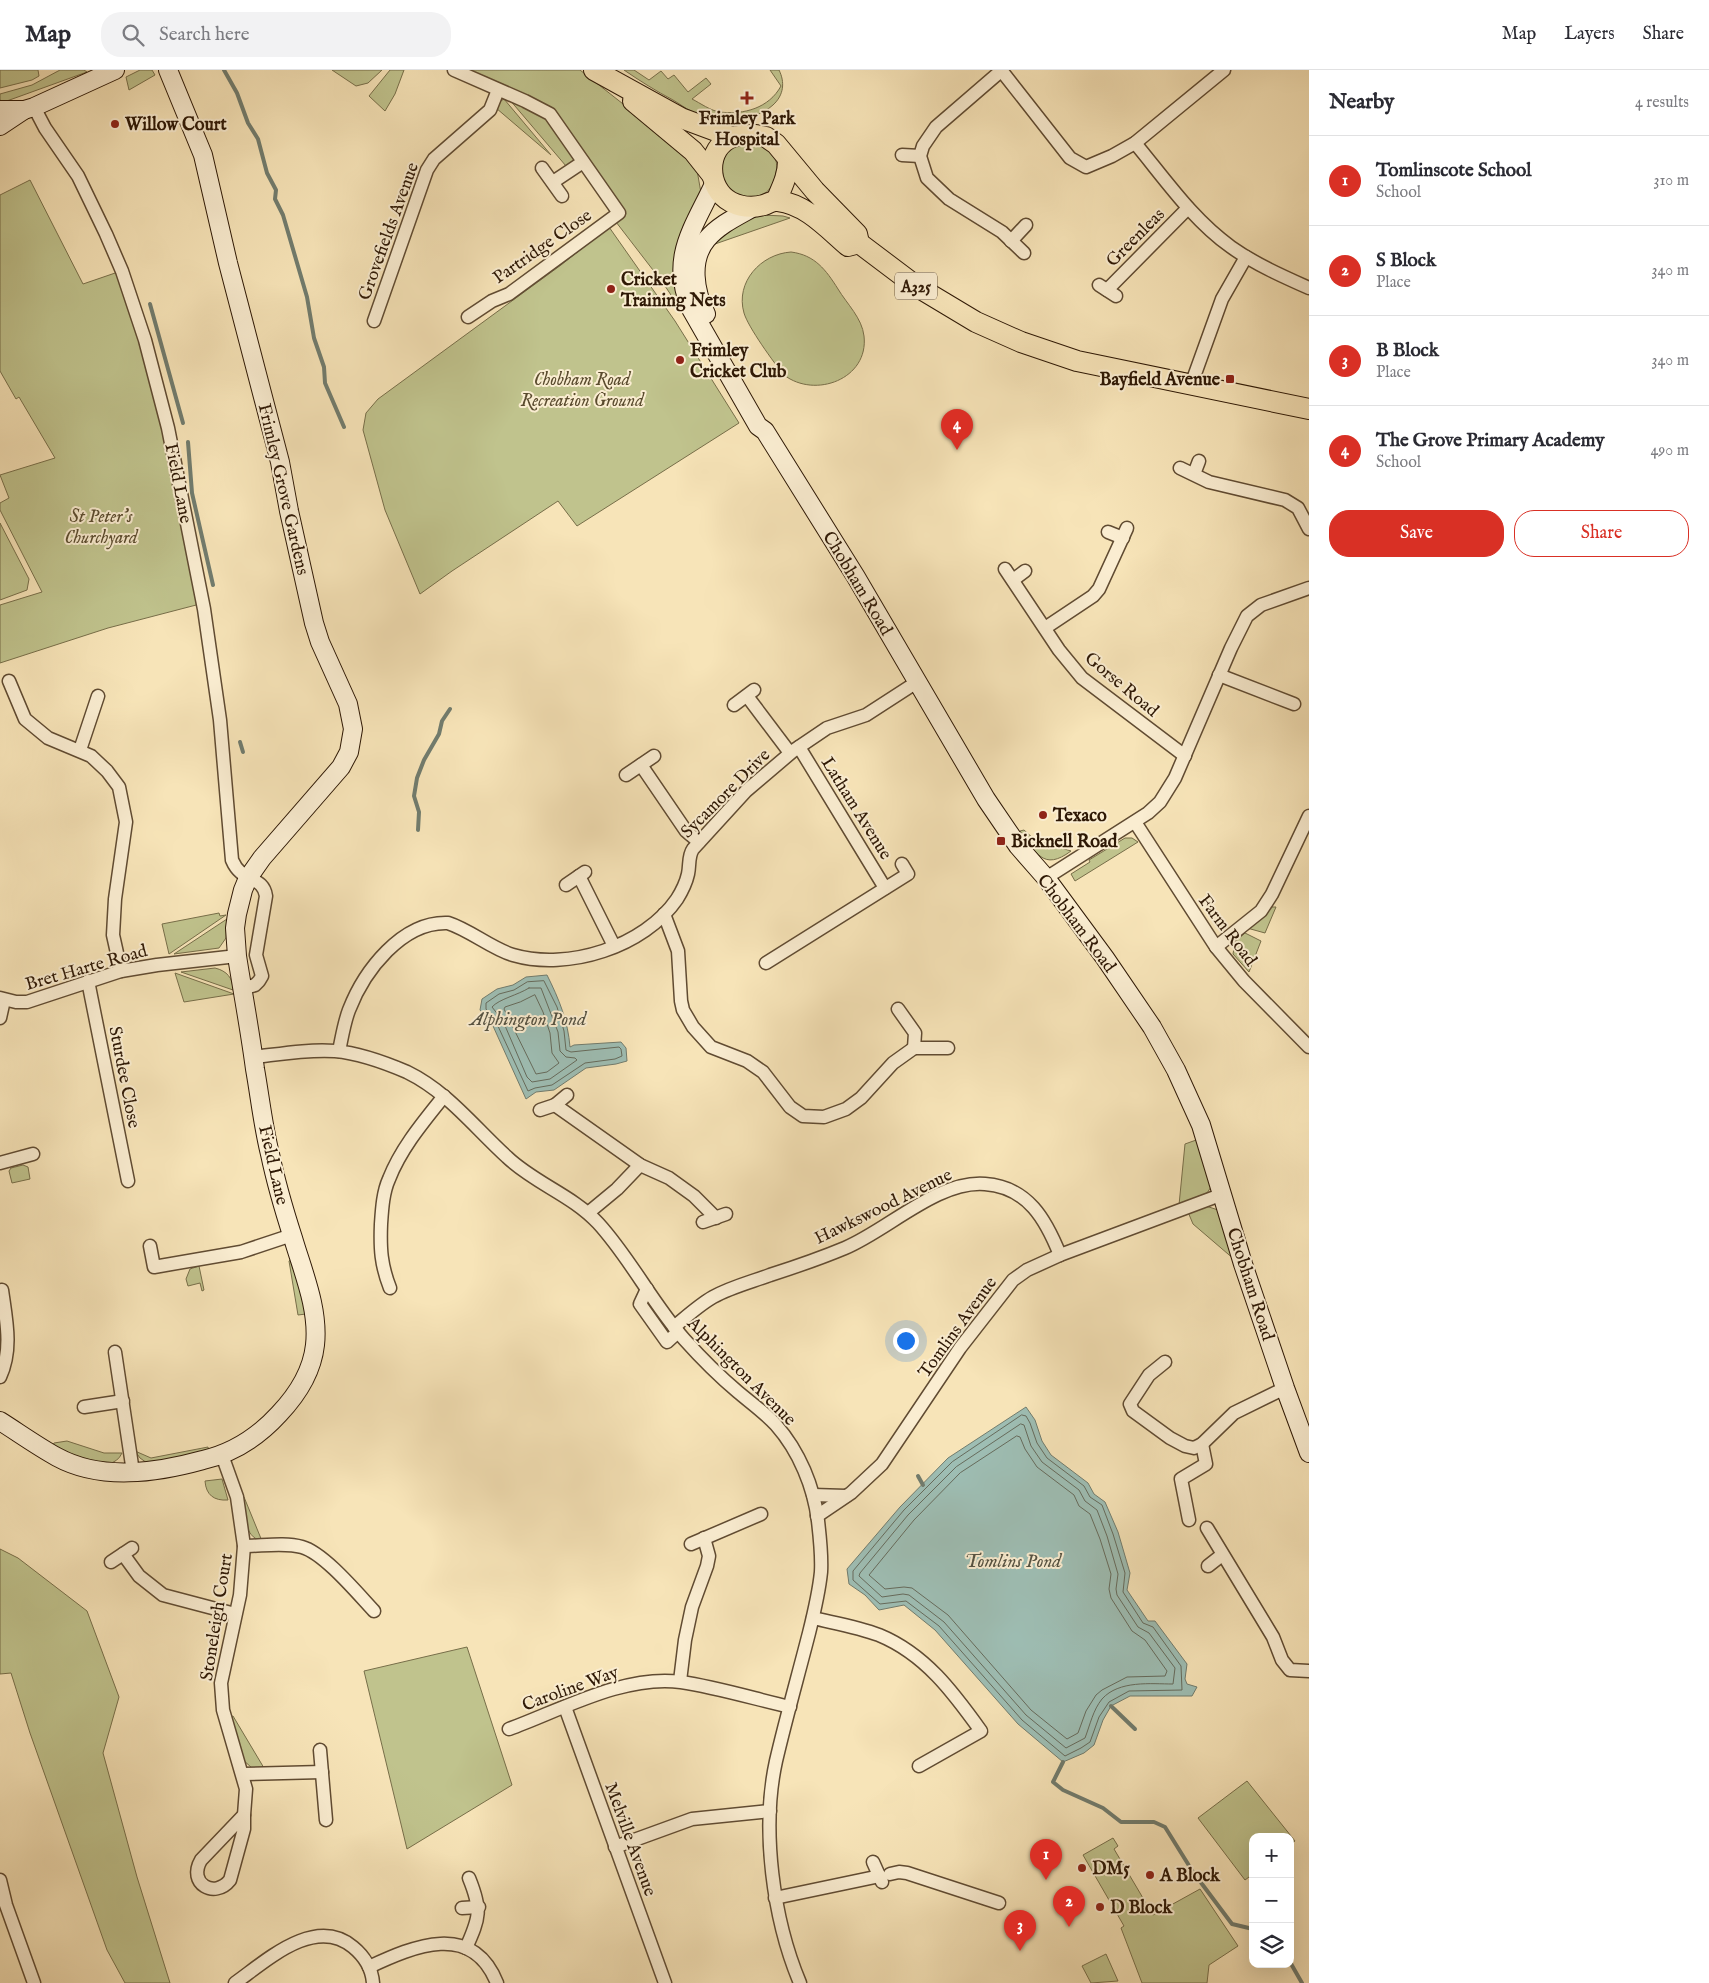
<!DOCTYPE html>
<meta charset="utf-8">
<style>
:root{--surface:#fff;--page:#f2f2f3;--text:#2b2b33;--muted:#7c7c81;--line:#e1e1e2;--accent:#d93025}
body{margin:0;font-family:"IM FELL English",serif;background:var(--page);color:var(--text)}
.controls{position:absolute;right:15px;bottom:15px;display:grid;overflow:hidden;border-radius:10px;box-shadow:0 5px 20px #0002}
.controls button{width:45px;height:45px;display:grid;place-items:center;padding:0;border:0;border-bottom:1px solid var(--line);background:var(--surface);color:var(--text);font:25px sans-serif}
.you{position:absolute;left:905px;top:1270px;width:18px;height:18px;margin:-12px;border:4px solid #fff;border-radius:50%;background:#1a73e8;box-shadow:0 0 0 8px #1a73e833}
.badge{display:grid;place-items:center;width:32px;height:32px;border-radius:50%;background:var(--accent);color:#fff;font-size:16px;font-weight:700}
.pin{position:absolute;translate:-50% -41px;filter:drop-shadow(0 1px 2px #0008)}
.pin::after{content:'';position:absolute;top:26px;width:18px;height:15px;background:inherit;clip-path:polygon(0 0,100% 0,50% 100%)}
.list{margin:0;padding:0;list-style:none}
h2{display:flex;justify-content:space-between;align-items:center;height:65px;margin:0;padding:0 20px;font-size:21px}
h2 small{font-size:16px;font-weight:400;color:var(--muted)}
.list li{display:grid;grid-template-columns:32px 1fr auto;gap:15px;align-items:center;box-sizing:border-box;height:90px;padding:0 20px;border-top:1px solid var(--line)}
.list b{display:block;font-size:19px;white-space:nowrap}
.list p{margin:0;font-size:16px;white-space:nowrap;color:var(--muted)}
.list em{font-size:16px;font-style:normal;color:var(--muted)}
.actions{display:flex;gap:10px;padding:15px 20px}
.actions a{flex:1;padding:11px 0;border:1px solid var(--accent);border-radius:20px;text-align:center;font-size:18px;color:var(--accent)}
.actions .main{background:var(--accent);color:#fff}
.icon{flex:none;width:28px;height:28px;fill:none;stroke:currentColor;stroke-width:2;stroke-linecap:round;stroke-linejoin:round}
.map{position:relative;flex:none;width:1309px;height:1913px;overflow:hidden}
header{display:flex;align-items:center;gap:30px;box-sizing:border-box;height:70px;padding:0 25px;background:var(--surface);border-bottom:1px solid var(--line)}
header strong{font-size:24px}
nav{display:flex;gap:28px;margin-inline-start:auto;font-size:18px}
.search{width:350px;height:45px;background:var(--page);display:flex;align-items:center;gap:12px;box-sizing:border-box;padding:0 18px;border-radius:20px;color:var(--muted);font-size:19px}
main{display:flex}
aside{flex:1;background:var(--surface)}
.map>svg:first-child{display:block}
</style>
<header>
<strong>Map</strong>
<div class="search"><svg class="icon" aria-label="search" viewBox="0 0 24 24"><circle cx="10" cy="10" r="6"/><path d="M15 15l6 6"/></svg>Search here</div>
<nav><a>Map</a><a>Layers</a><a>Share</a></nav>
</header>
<main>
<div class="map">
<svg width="1309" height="1913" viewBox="0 0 1309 1913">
<rect width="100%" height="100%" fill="#f7e4b8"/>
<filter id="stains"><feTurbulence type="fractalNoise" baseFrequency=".004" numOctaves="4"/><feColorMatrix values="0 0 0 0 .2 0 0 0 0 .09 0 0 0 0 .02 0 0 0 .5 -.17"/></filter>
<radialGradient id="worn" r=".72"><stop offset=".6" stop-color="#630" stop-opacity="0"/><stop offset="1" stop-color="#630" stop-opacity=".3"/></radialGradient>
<g fill="#c0c38d" stroke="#776e49">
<polygon points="0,0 38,0 39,6 32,10 0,18"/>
<polygon points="60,0 84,0 87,2 4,32 0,30 0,24 32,15"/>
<polygon points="140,0 152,0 155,5 129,20 126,7"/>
<polygon points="332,0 382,0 368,13 356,16"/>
<polygon points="390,0 404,0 395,24 385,41 369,26"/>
<polygon points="465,0 580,0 689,86 697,100 701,123 689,252 663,213 616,152 626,144 551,38"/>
<path d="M624,0H634L649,10L661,1L668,9L674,5L688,22L706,8L711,14L692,29C700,33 711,41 720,42C744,45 769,38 781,16L770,0H779C785,12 784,25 773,35C753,53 717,53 693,42C686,39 680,34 673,30C656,21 640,11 624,0Z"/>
<polygon points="504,29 551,85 496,38 499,32"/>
<polygon points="509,29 545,48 575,90 566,96"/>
<path d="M763,74C776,89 780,90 774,110C767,138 721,129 720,101C720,98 722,93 723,90C725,83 733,76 739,75C747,73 755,74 763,74Z"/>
<polygon points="30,110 83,214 121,201 148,289 200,534 108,558 0,593 0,535 42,522 0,440 0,433 9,428 0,405 55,388 19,327 16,329 0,301 0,125"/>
<polygon points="763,145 783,146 790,148 715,174 710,171 746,149"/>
<polygon points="609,157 675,251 739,353 577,456 558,431 452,501 420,524 385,440 363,360 366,343 378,329 561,195"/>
<path d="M791,182C815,185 826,200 838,219C847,234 862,248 864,266C869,309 815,329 784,305C774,293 748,257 744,243C735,212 761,184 791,182Z"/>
<polygon points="0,453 29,509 27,520 0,530"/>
<path d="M1024,760L1035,770L1071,781C1043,802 1036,782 1020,761Z"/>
<polygon points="1125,768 1132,768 1138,772 1075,811 1071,804 1090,792 1089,790"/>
<polygon points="1271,837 1276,837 1265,863 1247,858"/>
<polygon points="219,843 220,846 226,845 169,884 162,854"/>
<polygon points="227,849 226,868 219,878 174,884"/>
<polygon points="1245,863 1261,871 1249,902 1233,884 1235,872"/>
<path d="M215,898C227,901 233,908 233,920L181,902Z"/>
<polygon points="175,903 234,924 184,932"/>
<polygon points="1199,1069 1211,1117 1207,1123 1179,1135 1185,1074"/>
<polygon points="23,1095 28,1097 30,1109 12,1113 9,1101 11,1098"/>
<polygon points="1206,1136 1218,1140 1235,1190 1193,1154 1188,1142"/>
<polygon points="292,1189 306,1244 298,1245 289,1191"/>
<polygon points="199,1196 204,1220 202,1221 200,1213 188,1216 186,1209 190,1199"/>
<path d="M67,1371L104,1383H122C111,1408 69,1384 52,1376L54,1373Z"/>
<polygon points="208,1377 209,1382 147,1393 140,1388 135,1381 151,1388"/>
<path d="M222,1409L228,1430C214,1431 206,1425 205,1411Z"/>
<path d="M242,1427H244L262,1471C243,1467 245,1443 242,1427Z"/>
<polygon points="0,1479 18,1488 87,1541 119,1627 103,1683 137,1807 170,1913 125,1913 107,1880 30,1663 11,1603 0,1604"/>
<polygon points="467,1577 512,1715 407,1779 364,1601"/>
<polygon points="233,1646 264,1698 252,1698 242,1689 230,1647"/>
<polygon points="1247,1711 1295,1771 1290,1775 1290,1767 1253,1767 1253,1804 1245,1810 1198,1748"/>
<polygon points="1113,1768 1118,1776 1114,1779 1153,1845 1200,1819 1238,1876 1209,1895 1207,1913 1142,1913 1121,1858 1124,1856 1083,1785"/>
<polygon points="1106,1884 1118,1911 1091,1913 1082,1896"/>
</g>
<g fill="#9ebeb4" stroke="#717c6e">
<path d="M547,905C559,929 568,951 570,977L574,975L621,972L626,978L627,991L616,994L586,998L554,1020L536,1022L526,1029L493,956L480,940L482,929L497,919L513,915L526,907Z"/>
<polygon points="1026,1337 1035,1350 1042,1371 1051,1385 1088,1413 1094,1424 1105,1432 1118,1462 1130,1503 1127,1520 1148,1551 1155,1551 1187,1594 1185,1609 1187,1614 1197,1617 1192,1626 1130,1626 1111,1636 1103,1650 1094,1675 1084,1683 1063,1692 1018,1654 935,1560 904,1535 879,1540 865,1525 849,1514 847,1499 900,1437 948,1388"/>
</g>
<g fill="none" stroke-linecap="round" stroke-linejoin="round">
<g stroke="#666b5c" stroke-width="1">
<polygon points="544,911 557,937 564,961 566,980 571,982 619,977 621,979 622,986 615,989 585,993 552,1015 535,1018 528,1021 497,954 486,939 486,933 499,924 514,920 527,912"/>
<path d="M529,918H541L558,962L560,981L566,987L575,988L577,990L550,1009L532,1012L527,1007L503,951L492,937C499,929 518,925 529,918Z"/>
<polygon points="535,925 543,942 550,963 552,983 559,993 547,1002 536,1004 504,939 505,937 520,932"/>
<polygon points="1022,1345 1026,1346 1030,1353 1037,1373 1047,1388 1084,1416 1090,1427 1102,1435 1113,1464 1125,1503 1123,1522 1143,1553 1153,1557 1181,1596 1182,1620 1129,1621 1109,1632 1099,1647 1090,1672 1081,1678 1065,1686 1022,1650 939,1556 906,1531 880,1534 853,1510 853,1501 904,1440 952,1392"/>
<path d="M1021,1354L1024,1355L1031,1376L1042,1392L1079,1420L1085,1431L1097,1440L1107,1466L1118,1504L1116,1519L1117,1525L1138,1557L1149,1563L1175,1598L1173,1614C1151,1614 1119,1610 1102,1629C1093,1640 1090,1655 1085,1668L1066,1678L1026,1645L944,1552L909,1525L903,1524L882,1527L859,1506L860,1503L908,1445L956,1397Z"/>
<polygon points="1017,1366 1020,1367 1025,1379 1037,1397 1074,1425 1079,1436 1090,1444 1100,1469 1111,1504 1109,1519 1111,1528 1132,1561 1145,1570 1167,1601 1165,1606 1127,1607 1102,1620 1096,1625 1086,1641 1078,1663 1067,1669 1031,1640 948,1545 912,1518 904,1517 885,1519 869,1505 914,1450 960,1403"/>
</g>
<g stroke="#717c6e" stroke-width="4">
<polyline points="224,0 237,23 248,53 258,69 267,103 276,120 275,129 283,145 307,227 314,268 324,297 325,313 344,357"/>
<polyline points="150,234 183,353"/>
<polyline points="188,372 192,423 213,515"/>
<polyline points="240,672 243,682"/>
<polyline points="418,760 419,742 414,726 417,708 424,690 439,664 442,651 450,639"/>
<polyline points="918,1406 923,1415"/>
<polyline points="1111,1636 1135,1659"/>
<polyline points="1063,1692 1053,1712 1063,1720 1103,1738 1121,1752 1154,1752 1165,1757 1193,1802 1232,1854 1253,1859"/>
<polyline points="1290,1892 1302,1913"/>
</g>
<g stroke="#604b32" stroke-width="15">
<g id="street">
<polyline points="454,0 525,31 550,44 619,143 509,224 492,231 468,247"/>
<polyline points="1001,0 1070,88 1086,97 1112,86 1135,73 1224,0"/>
<polyline points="1002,0 936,57 923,76 920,86 927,108 949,129 1002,162 1024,183"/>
<path d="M34,37L45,58L78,106L106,164L122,201L145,270L168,358L204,539L220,650L232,790C242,814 263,805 266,826L256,885L262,906L259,911L255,915L242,919"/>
<path d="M1135,73C1165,109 1192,149 1231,177C1255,194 1282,206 1309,218"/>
<polyline points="902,85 920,86"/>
<polyline points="542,98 562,126"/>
<polyline points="553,112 583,92"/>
<polyline points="1011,171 1026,155"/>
<polyline points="1099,215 1116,226"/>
<polyline points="1107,220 1188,138"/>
<polyline points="374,251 427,100 434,89 490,40 498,20"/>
<polyline points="1191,315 1222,229 1246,187"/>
<polyline points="1180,398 1209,412 1285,430 1298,438 1309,459"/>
<polyline points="1194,404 1199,391"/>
<polyline points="1108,462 1123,468"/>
<polyline points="1005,499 1059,580 1082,608 1185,686"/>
<polyline points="1013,510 1025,501"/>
<polyline points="1045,558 1093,526 1099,519 1127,458"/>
<polyline points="1219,605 1294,634"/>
<polyline points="9,611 25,649 48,668 91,686 107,701 119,717 126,752 115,829 113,865 121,901"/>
<polyline points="747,626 790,683"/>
<polyline points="734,635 754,620"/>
<polyline points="799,677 885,818"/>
<polyline points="80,680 98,626"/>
<polyline points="641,695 686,761 699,772"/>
<polyline points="626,705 654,686"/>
<polyline points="1135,752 1216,877 1244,911 1309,977"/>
<polyline points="579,806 614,876"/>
<polyline points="1046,808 1148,743 1160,732 1175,708 1231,578 1247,546 1261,535 1309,518"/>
<polyline points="566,815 585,802"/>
<polyline points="664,844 678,881 681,931 683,940 693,957 711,977 747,991 763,1002 790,1037 803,1046 824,1047 846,1039 861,1028 893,993 914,978 948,978"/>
<polyline points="1216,877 1261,841 1272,824 1309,746"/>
<polyline points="766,893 908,804 902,794"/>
<polyline points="88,911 128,1111"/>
<polyline points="0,928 16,932 27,932 121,901 157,895 237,886"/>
<polyline points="898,939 915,963 914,978"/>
<polyline points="0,948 4,930"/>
<path d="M339,981C342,967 344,953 349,940C364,901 402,851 448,853C470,860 492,879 513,885C568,901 644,877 677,829C682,821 686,813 688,804C690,795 688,786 693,779L746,721L793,681L827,658L866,645L917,612"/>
<path d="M254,987C280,984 308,979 335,981C358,983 386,993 407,1002C448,1022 474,1057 507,1087C534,1113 572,1125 598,1153C631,1189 652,1233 684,1269C701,1288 719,1306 738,1322C751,1333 764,1342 776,1355C799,1381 814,1417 818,1451C820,1468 822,1485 821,1502C819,1522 814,1543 809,1563C798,1606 786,1648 776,1691C761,1759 773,1849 800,1913"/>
<polyline points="555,1035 640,1095 669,1108 694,1126 716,1148"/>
<polyline points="540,1040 555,1035 567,1025"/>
<polyline points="0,1093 33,1084"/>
<polyline points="588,1143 617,1119 640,1095"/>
<polyline points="703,1152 726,1144"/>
<polyline points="150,1176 154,1197 241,1182 292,1165"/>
<path d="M390,1218C381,1195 380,1179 381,1154C382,1139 383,1122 389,1109C401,1078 424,1051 444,1026"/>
<polyline points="647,1219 640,1234 667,1272 678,1262"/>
<path d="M674,1257C686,1247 699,1235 713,1227C731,1217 751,1212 770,1205C795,1197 821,1188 845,1178C888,1160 938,1110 985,1114C1028,1117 1046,1150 1060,1185"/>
<polyline points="115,1282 133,1402"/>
<polyline points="1165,1292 1149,1305 1130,1334 1133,1341 1170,1368 1185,1376 1194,1378 1202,1374 1234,1343 1285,1318"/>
<path d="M0,1307C13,1279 6,1249 2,1220"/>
<polyline points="84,1337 123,1331"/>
<polyline points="222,1385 237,1427 244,1476 240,1525 221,1613 223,1640 246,1719 244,1745"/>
<polyline points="813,1425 846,1426"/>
<polyline points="817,1446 851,1423 882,1394 960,1278 1013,1210 1027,1200 1060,1185 1223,1124"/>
<polyline points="1189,1450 1181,1409 1206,1394 1202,1374"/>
<polyline points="1207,1458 1273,1567 1282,1590 1290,1600 1309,1601"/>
<polyline points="691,1474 761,1444"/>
<path d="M244,1476C262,1476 285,1472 302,1477C324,1483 358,1524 374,1541"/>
<polyline points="123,1484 139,1506 163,1525 235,1544"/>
<polyline points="111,1492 132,1478"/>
<polyline points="1208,1496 1222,1485"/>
<path d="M813,1548C834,1553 858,1557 879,1565C925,1584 953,1622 981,1661L919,1696"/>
<polyline points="680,1611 685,1570 692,1537 707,1496 709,1486 704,1468"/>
<polyline points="565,1637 665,1913"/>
<path d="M509,1659C561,1640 625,1604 681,1612C716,1617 755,1629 790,1637"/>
<polyline points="320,1680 326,1750"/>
<polyline points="243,1704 322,1702"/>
<path d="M244,1745V1759L230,1810C215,1829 187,1814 201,1790Z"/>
<polyline points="615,1777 692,1749 770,1741"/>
<polyline points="873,1792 882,1812"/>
<polyline points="890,1804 899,1802 907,1803 999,1833"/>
<polyline points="0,1810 6,1835 34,1913"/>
<polyline points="775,1828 880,1806"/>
<polyline points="462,1838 479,1837"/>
<path d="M466,1878C480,1847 482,1840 469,1808"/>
<path d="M369,1897C414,1876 472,1851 497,1913"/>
<path d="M235,1913C266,1891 315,1845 353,1877C364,1886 372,1899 373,1913"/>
</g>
</g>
<g stroke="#2e1805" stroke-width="20">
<g id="secondary">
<polyline points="0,40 24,40 34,37 115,0"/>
<polyline points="0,56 24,40"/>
<path d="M714,114C693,159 669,188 691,239L758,356L765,361L856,507L986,729L1018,776L1046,808L1105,888L1152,957L1176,1000L1201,1055L1243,1194L1285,1318L1309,1383"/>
<path d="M706,244C695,222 689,190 707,169C719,155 736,147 752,138"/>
<path d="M0,1351C19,1363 37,1376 57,1387C101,1411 156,1403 203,1390C233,1383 258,1367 279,1344C297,1325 312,1302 315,1275C319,1239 303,1202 293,1168C284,1140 276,1113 270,1084C263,1056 260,1027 255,999C250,961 243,924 237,886L235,858L237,844L243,820L248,808L262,788L341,697L349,682L353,659L348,634L320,572L314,553L289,441L280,392L228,193L203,85L168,0"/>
</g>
</g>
<g stroke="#2e1805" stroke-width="22">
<g id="primary">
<polyline points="594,0 681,48 732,67"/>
<polyline points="633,31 693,81 712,105"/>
<path d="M756,65L766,67L776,74L815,121L857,164L859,173L848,176C828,159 806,134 778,131C774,130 769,133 764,135C753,138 741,137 731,132C706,119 705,77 733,67C739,65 749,65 756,65Z"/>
<path d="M776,131C782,117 788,106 788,91"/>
<polyline points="859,173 916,216 976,252 1021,272 1077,291 1309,339"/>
</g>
</g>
<use href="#street" stroke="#faedd1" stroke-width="12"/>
<use href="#secondary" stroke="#faedd1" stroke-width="18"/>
<use href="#primary" stroke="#f7e4b8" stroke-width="20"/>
</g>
<g fill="#8f2418" stroke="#faedd1" stroke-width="2">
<path d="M744.5 20.5h5v5h5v5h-5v5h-5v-5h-5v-5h5z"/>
<circle cx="115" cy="54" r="5"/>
<circle cx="611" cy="219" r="5"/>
<circle cx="680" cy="290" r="5"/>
<rect x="1225" y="304" width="10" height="10" rx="2.5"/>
<circle cx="1043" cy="745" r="5"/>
<rect x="996" y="766" width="10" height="10" rx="2.5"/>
<circle cx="1082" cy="1798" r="5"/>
<circle cx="1150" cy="1805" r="5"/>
<circle cx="1100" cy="1837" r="5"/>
</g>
<g text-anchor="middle" stroke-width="4" stroke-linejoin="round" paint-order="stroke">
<rect fill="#faedd1" stroke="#6b5842" stroke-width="1" x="895" y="202.5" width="42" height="27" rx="4"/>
<g font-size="16" font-weight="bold" fill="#2e1805">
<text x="916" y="222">A325</text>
</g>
<g font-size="18" font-weight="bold" fill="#2e1805" stroke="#faedd1" text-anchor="start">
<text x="747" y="54" text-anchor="middle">Frimley Park<tspan x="747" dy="21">Hospital</tspan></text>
<text x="125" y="60">Willow Court</text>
<text x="621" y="215">Cricket<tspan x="621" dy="21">Training Nets</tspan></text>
<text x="690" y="286">Frimley<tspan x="690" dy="21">Cricket Club</tspan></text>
<text x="1220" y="315" text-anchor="end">Bayfield Avenue</text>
<text x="1053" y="751">Texaco</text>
<text x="1011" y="777">Bicknell Road</text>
<text x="1092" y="1804">DM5</text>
<text x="1160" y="1811">A Block</text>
<text x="1110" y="1843">D Block</text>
</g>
<g font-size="18" fill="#2e1805" stroke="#faedd1">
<text transform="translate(388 161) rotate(-70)" y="6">Grovefields Avenue</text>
<text transform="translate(1135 167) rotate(-45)" y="6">Greenleas</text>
<text transform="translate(542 176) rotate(-35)" y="6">Partridge Close</text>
<text transform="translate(179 413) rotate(79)" y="6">Field Lane</text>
<text transform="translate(284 419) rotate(77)" y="6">Frimley Grove Gardens</text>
<text transform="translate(858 513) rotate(59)" y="6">Chobham Road</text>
<text transform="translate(1122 614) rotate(40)" y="6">Gorse Road</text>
<text transform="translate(725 723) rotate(-45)" y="6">Sycamore Drive</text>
<text transform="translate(857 738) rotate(58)" y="6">Latham Avenue</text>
<text transform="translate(1077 853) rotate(53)" y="6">Chobham Road</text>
<text transform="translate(1228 860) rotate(53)" y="6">Farm Road</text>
<text transform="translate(86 897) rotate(-16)" y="6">Bret Harte Road</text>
<text transform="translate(125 1007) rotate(79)" y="6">Sturdee Close</text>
<text transform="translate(274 1095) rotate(77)" y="6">Field Lane</text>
<text transform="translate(883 1136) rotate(-26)" y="6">Hawkswood Avenue</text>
<text transform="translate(1251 1214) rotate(72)" y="6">Chobham Road</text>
<text transform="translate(957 1257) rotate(-54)" y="6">Tomlins Avenue</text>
<text transform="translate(742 1301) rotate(45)" y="6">Alphington Avenue</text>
<text transform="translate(216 1547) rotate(-81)" y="6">Stoneleigh Court</text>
<text transform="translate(570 1618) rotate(-20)" y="6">Caroline Way</text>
<text transform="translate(631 1769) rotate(70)" y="6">Melville Avenue</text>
</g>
<g font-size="18" font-style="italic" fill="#5a4b2e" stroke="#faedd1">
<text x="582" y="315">Chobham Road<tspan x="582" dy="21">Recreation Ground</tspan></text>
<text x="101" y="452">St Peter's<tspan x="101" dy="21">Churchyard</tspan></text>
</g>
<g font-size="19" font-style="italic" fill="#555242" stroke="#faedd1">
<text x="528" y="955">Alphington Pond</text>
<text x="1013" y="1497">Tomlins Pond</text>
</g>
</g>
<rect width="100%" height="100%" filter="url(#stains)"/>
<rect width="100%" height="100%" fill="url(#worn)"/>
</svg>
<div class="controls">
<button>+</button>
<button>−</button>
<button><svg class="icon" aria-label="layers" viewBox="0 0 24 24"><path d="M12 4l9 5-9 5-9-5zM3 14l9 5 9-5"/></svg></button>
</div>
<div class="you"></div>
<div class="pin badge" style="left:1046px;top:1810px">1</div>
<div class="pin badge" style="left:1069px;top:1857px">2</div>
<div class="pin badge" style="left:1020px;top:1881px">3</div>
<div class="pin badge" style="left:957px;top:380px">4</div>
</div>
<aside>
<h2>Nearby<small>4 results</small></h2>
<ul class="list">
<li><span class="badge">1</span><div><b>Tomlinscote School</b><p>School</p></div><em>310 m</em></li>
<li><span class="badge">2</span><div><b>S Block</b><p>Place</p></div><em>340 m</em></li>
<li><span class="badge">3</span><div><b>B Block</b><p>Place</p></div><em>340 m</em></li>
<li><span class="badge">4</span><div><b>The Grove Primary Academy</b><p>School</p></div><em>490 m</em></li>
</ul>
<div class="actions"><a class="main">Save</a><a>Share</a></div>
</aside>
</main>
